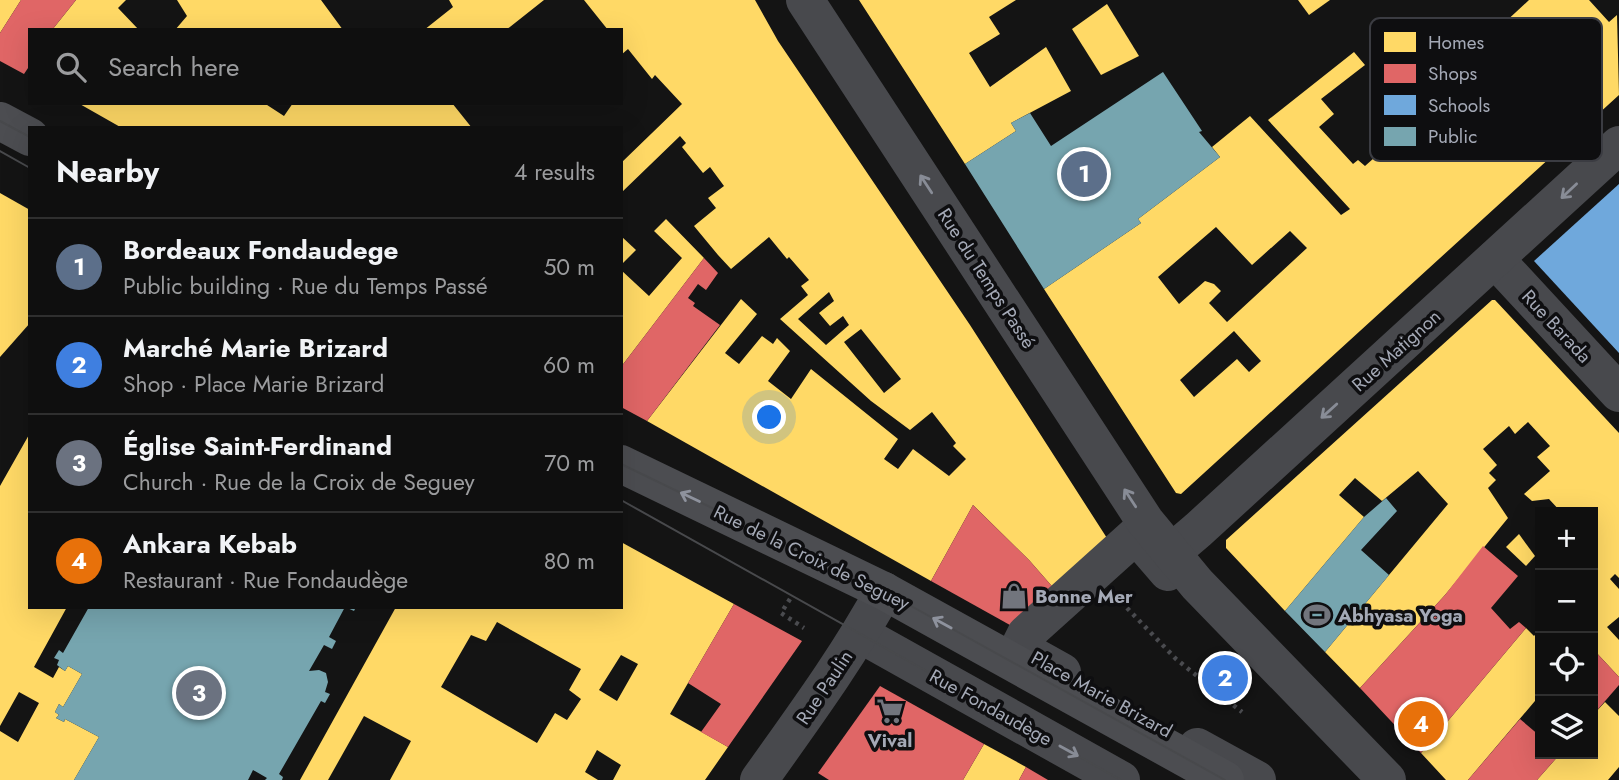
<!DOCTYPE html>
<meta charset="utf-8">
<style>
:root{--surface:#0f0f0f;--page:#181818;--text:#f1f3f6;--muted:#9b9c9e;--line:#2f2f2f;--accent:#d93025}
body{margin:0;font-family:Jost,sans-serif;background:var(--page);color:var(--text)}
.controls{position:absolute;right:21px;bottom:21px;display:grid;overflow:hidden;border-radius:0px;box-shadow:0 7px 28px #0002}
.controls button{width:63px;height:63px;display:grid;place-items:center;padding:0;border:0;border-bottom:2px solid var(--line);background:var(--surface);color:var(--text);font:35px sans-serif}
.you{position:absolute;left:770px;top:418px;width:24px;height:24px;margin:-18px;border:5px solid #fff;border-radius:50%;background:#1a73e8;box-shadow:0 0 0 10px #1a73e833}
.badge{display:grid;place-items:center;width:46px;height:46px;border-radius:50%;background:var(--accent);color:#fff;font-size:23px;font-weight:700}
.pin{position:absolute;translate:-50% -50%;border:4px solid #fff;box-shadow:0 2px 7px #0006}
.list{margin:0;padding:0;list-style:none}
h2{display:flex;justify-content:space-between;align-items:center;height:91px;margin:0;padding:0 28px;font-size:30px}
h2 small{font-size:23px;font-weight:400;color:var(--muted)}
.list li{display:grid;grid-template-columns:46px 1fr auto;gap:21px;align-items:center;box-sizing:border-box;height:98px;padding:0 28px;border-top:2px solid var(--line)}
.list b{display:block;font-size:26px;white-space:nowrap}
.list p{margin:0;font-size:23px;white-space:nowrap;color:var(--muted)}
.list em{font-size:23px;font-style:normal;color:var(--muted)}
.icon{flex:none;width:38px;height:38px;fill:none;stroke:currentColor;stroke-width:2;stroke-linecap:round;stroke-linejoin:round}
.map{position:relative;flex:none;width:1619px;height:780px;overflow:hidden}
.search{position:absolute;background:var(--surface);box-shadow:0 7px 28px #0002;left:28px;top:28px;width:595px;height:77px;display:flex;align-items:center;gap:18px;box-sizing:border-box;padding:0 24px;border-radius:0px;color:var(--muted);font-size:26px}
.panel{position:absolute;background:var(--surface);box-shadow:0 7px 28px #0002;left:28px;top:126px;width:595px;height:483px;border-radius:0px}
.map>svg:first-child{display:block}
</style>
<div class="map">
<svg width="1619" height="780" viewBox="0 0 1619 780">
<rect width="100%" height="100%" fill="#141414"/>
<g fill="#ffd966" fill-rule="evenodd">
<polygon points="0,0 21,0 0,33"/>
<polygon points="76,0 126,0 118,8 139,30 52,30"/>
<polygon points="177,0 321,0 343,30 175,30 187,16"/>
<polygon points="449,0 544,0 506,30 424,30 453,7"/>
<path d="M584,0H755L778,41L970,325L1114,549L1064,600L1029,560L973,505L931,581L647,421L741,299L757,314L725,353L739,364L762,336L773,344L777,338L790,351L768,381L791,399L811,369L898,439L884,459L898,469L913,449L949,476L966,459L953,446L956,443L932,412L910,430L871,401L780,319L808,295L801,286L809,280L789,257L787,259L769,237L731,269L718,255L694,226L716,208L708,198L724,186L710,167L703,173L682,147L686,143L680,136L621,193V163L682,104L655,75L652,79L628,49L621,55V30H608ZM829,292L834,301L819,313L830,326L843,316L849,325L826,345L798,319ZM861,329L901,379L884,393L844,342Z"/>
<polygon points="859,0 1016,0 989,17 1000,34 969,53 990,87 1046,47 1071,91 1011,123 1016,131 965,164"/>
<polygon points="1298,0 1330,0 1309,15"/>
<path d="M1529,0H1589L1609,22L1617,15L1619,95L1181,494L1176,493L1044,289L1141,223L1138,219L1220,157L1212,147L1250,116L1341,215L1350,209L1268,120L1354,52L1365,65L1321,99L1334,114L1319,127L1353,164L1358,160L1365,166L1374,158L1372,155L1412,117L1426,133L1467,98L1442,68L1482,32L1488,38ZM1216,227L1252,265L1290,231L1307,248L1227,322L1209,303L1221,291L1214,284L1205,281L1179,304L1158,277ZM1234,331L1261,361L1249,372L1237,359L1194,397L1180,380Z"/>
<polygon points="1107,4 1139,56 1101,75 1072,29"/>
<polygon points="78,103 264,103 284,116 293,103 452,103 472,128 122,128"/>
<polygon points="0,193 30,210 30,323 0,357"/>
<polygon points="666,219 704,258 621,367 621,270 649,296 682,258 654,231"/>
<polygon points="621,236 636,250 621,265"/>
<polygon points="1492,300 1495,300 1619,433 1619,578 1615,574 1610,579 1619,589 1619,617 1607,627 1619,640 1619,677 1593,649 1593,512 1561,512 1549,499 1532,501 1524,494 1550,471 1537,457 1550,446 1528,422 1515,434 1509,426 1483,449 1497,465 1489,473 1496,480 1488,488 1508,518 1445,595 1360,688 1325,652 1448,504 1418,471 1382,501 1355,478 1339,495 1364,517 1285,611 1226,548 1226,540"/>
<polygon points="30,433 30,607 67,607 34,667 53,678 59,667 65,671 68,666 82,674 63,707 59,704 55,712 59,715 56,718 64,722 65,719 99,737 74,780 0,780 0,731 18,742 39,703 19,692 0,726 0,486"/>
<polygon points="1519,534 1535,556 1526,566 1506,547"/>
<path d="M621,542L734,604L670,714L728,747L705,780H613L621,765L597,750L585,772L598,780H390L411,741L364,716L328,780H300L396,607H621ZM497,622L581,669L569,690L581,699L567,720L555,713L537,743L441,687L471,635L486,641ZM621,655L638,664L617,701L599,690Z"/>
<polygon points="1526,628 1534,636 1540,629 1540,695 1468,780 1446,780 1421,753"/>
<polygon points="1605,702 1619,716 1619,767 1608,780 1537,780 1560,754 1593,754 1593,715"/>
<polygon points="984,744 1026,767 1019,780 963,780"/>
</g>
<g fill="#e06666">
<polygon points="21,0 76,0 52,30 30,30 30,65 24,74 0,61 0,33"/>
<polygon points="704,258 718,273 706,290 698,284 688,298 695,303 693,306 720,325 647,421 621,407 621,367"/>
<polygon points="973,505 1029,560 1064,600 1026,634 931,581"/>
<polygon points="1483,546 1518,576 1491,608 1510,629 1519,622 1526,628 1421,753 1360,688 1445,595"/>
<polygon points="734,604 802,641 728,747 701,732 721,704 688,683"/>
<polygon points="1593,649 1619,677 1619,685 1593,715"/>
<polygon points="880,686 984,744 963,780 829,780 818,773"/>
<polygon points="1520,719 1540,736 1540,754 1560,754 1537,780 1468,780"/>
<polygon points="1026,767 1048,780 1019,780"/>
</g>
<polygon fill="#6fa8dc" points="1619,184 1619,353 1534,261"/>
<g fill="#76a5af">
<polygon points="1163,72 1202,131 1199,132 1220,157 1138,219 1141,223 1044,289 965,164 1016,131 1011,123 1030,113 1051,146"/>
<polygon points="1386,498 1397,511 1361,550 1389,575 1325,652 1285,611 1364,517"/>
<polygon points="89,607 356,607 354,611 345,607 329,637 336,641 332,649 324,645 309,671 319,670 326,673 328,682 325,692 330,694 325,703 321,701 279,774 283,777 282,780 265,780 267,778 253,770 248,780 74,780 99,737 65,719 64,722 56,718 59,715 55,712 59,704 63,707 82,674 68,666 65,671 57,665 59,660 54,658 59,650 63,653"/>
</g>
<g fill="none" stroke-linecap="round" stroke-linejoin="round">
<g stroke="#4a4b4f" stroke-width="4.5" stroke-dasharray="3.5 5" stroke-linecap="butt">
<polyline points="790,599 781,613 804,628"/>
<polyline points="1127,608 1176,659 1242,712"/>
</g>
<g stroke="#48494d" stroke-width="38">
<polyline points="1062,672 1019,648 1026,634 1136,535 1168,572"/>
<polyline points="1197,747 1257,780"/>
</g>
<g stroke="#48494d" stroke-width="38">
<polyline points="1495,259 1619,393"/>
<polyline points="1171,553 1198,530 1619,145"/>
<polyline points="860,634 1121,780"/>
</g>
<g stroke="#48494d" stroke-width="38">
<polyline points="805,0 1145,521 1197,584 1387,780"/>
<path d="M759,780C803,718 848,657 884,591"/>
</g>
<g stroke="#4c4d51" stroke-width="38">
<polyline points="0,121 30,137"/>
<polyline points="621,464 884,591 1225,780"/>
</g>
<g stroke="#48494c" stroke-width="2">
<polyline points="0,121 30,137"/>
<polyline points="0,151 30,168"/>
<polyline points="621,464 884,591 1225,780"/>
<polyline points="621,500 1121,780"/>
</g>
</g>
<defs><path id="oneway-shaft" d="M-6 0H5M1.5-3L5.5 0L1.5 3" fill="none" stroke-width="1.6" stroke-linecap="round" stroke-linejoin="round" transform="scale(1.75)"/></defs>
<g stroke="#888c96">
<use href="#oneway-shaft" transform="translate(926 184) rotate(-123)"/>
<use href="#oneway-shaft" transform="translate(1569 191) rotate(137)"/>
<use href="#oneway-shaft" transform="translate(1329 411) rotate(138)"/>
<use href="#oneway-shaft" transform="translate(1130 498) rotate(-123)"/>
<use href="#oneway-shaft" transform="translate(1069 751) rotate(29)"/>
</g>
<g stroke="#8e929d">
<use href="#oneway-shaft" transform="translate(690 497) rotate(-155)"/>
<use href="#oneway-shaft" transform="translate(942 623) rotate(-151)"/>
</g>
<defs>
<g id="shop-bare" transform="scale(2.1)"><path d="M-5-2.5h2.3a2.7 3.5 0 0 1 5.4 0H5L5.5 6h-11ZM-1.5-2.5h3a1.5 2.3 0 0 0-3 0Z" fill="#72757d" stroke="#0e0e10" stroke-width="2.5" paint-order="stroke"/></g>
<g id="stadium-bare" transform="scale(2.1)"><path d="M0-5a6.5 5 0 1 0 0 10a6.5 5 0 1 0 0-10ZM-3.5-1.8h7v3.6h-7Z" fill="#72757d" stroke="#0e0e10" stroke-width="2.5" paint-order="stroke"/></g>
<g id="supermarket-bare" transform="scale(2.1)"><path d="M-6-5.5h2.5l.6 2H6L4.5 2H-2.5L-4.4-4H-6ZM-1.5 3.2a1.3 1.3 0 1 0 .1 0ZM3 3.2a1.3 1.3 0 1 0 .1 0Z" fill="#72757d" stroke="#0e0e10" stroke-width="2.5" paint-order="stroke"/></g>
</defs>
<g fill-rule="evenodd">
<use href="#shop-bare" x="1014" y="596"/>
<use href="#stadium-bare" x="1317" y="615"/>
<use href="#supermarket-bare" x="890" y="711"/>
</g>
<g text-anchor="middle" stroke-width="7" stroke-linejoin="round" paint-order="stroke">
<g font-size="19" fill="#a4a9b6" stroke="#0e0e10">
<text transform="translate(987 278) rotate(57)" y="7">Rue du Temps Passé</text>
<text transform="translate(1557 326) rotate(47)" y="7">Rue Barada</text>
<text transform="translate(1396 350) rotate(-42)" y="7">Rue Matignon</text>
<text transform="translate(812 557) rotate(26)" y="7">Rue de la Croix de Seguey</text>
<text transform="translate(824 687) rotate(-56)" y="7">Rue Paulin</text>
<text transform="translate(1102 694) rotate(29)" y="7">Place Marie Brizard</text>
<text transform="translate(991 707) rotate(29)" y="7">Rue Fondaudège</text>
</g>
<g font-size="19" font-weight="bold" fill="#a4a9b6" stroke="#0e0e10" text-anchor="start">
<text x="1035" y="603">Bonne Mer</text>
<text x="1338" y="622">Abhyasa Yoga</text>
<text x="890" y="747" text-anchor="middle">Vival</text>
</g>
</g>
<rect x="1370" y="18" width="232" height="143" rx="10" fill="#0e0e10" stroke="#3b3c42" stroke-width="2"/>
<rect x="1384" y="32" width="32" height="20" fill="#ffd966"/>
<rect x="1384" y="64" width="32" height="19" fill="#e06666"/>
<rect x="1384" y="95" width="32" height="20" fill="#6fa8dc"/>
<rect x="1384" y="127" width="32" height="19" fill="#76a5af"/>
<g font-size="19" fill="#a4a9b6">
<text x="1428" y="49">Homes</text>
<text x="1428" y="80">Shops</text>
<text x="1428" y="112">Schools</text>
<text x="1428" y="143">Public</text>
</g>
</svg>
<div class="controls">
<button>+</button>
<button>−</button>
<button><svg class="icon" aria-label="locate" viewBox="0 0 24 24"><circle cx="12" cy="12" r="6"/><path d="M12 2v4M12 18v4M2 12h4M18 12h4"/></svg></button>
<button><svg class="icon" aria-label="layers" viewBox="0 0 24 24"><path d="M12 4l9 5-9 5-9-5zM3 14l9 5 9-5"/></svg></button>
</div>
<div class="you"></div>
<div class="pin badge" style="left:1084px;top:174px;background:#5c6f8a">1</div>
<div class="pin badge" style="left:1225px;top:678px;background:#3f7fe0">2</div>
<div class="pin badge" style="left:199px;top:693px;background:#6b7280">3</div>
<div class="pin badge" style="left:1421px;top:724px;background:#e8710a">4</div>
<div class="search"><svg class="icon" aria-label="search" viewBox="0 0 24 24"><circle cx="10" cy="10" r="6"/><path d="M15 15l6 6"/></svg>Search here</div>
<section class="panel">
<h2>Nearby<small>4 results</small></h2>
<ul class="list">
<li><span class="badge" style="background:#5c6f8a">1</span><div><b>Bordeaux Fondaudege</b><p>Public building · Rue du Temps Passé</p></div><em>50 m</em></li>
<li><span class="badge" style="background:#3f7fe0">2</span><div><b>Marché Marie Brizard</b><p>Shop · Place Marie Brizard</p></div><em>60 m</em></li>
<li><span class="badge" style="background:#6b7280">3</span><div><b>Église Saint-Ferdinand</b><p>Church · Rue de la Croix de Seguey</p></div><em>70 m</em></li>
<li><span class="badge" style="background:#e8710a">4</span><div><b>Ankara Kebab</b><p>Restaurant · Rue Fondaudège</p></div><em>80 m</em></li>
</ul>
</section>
</div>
